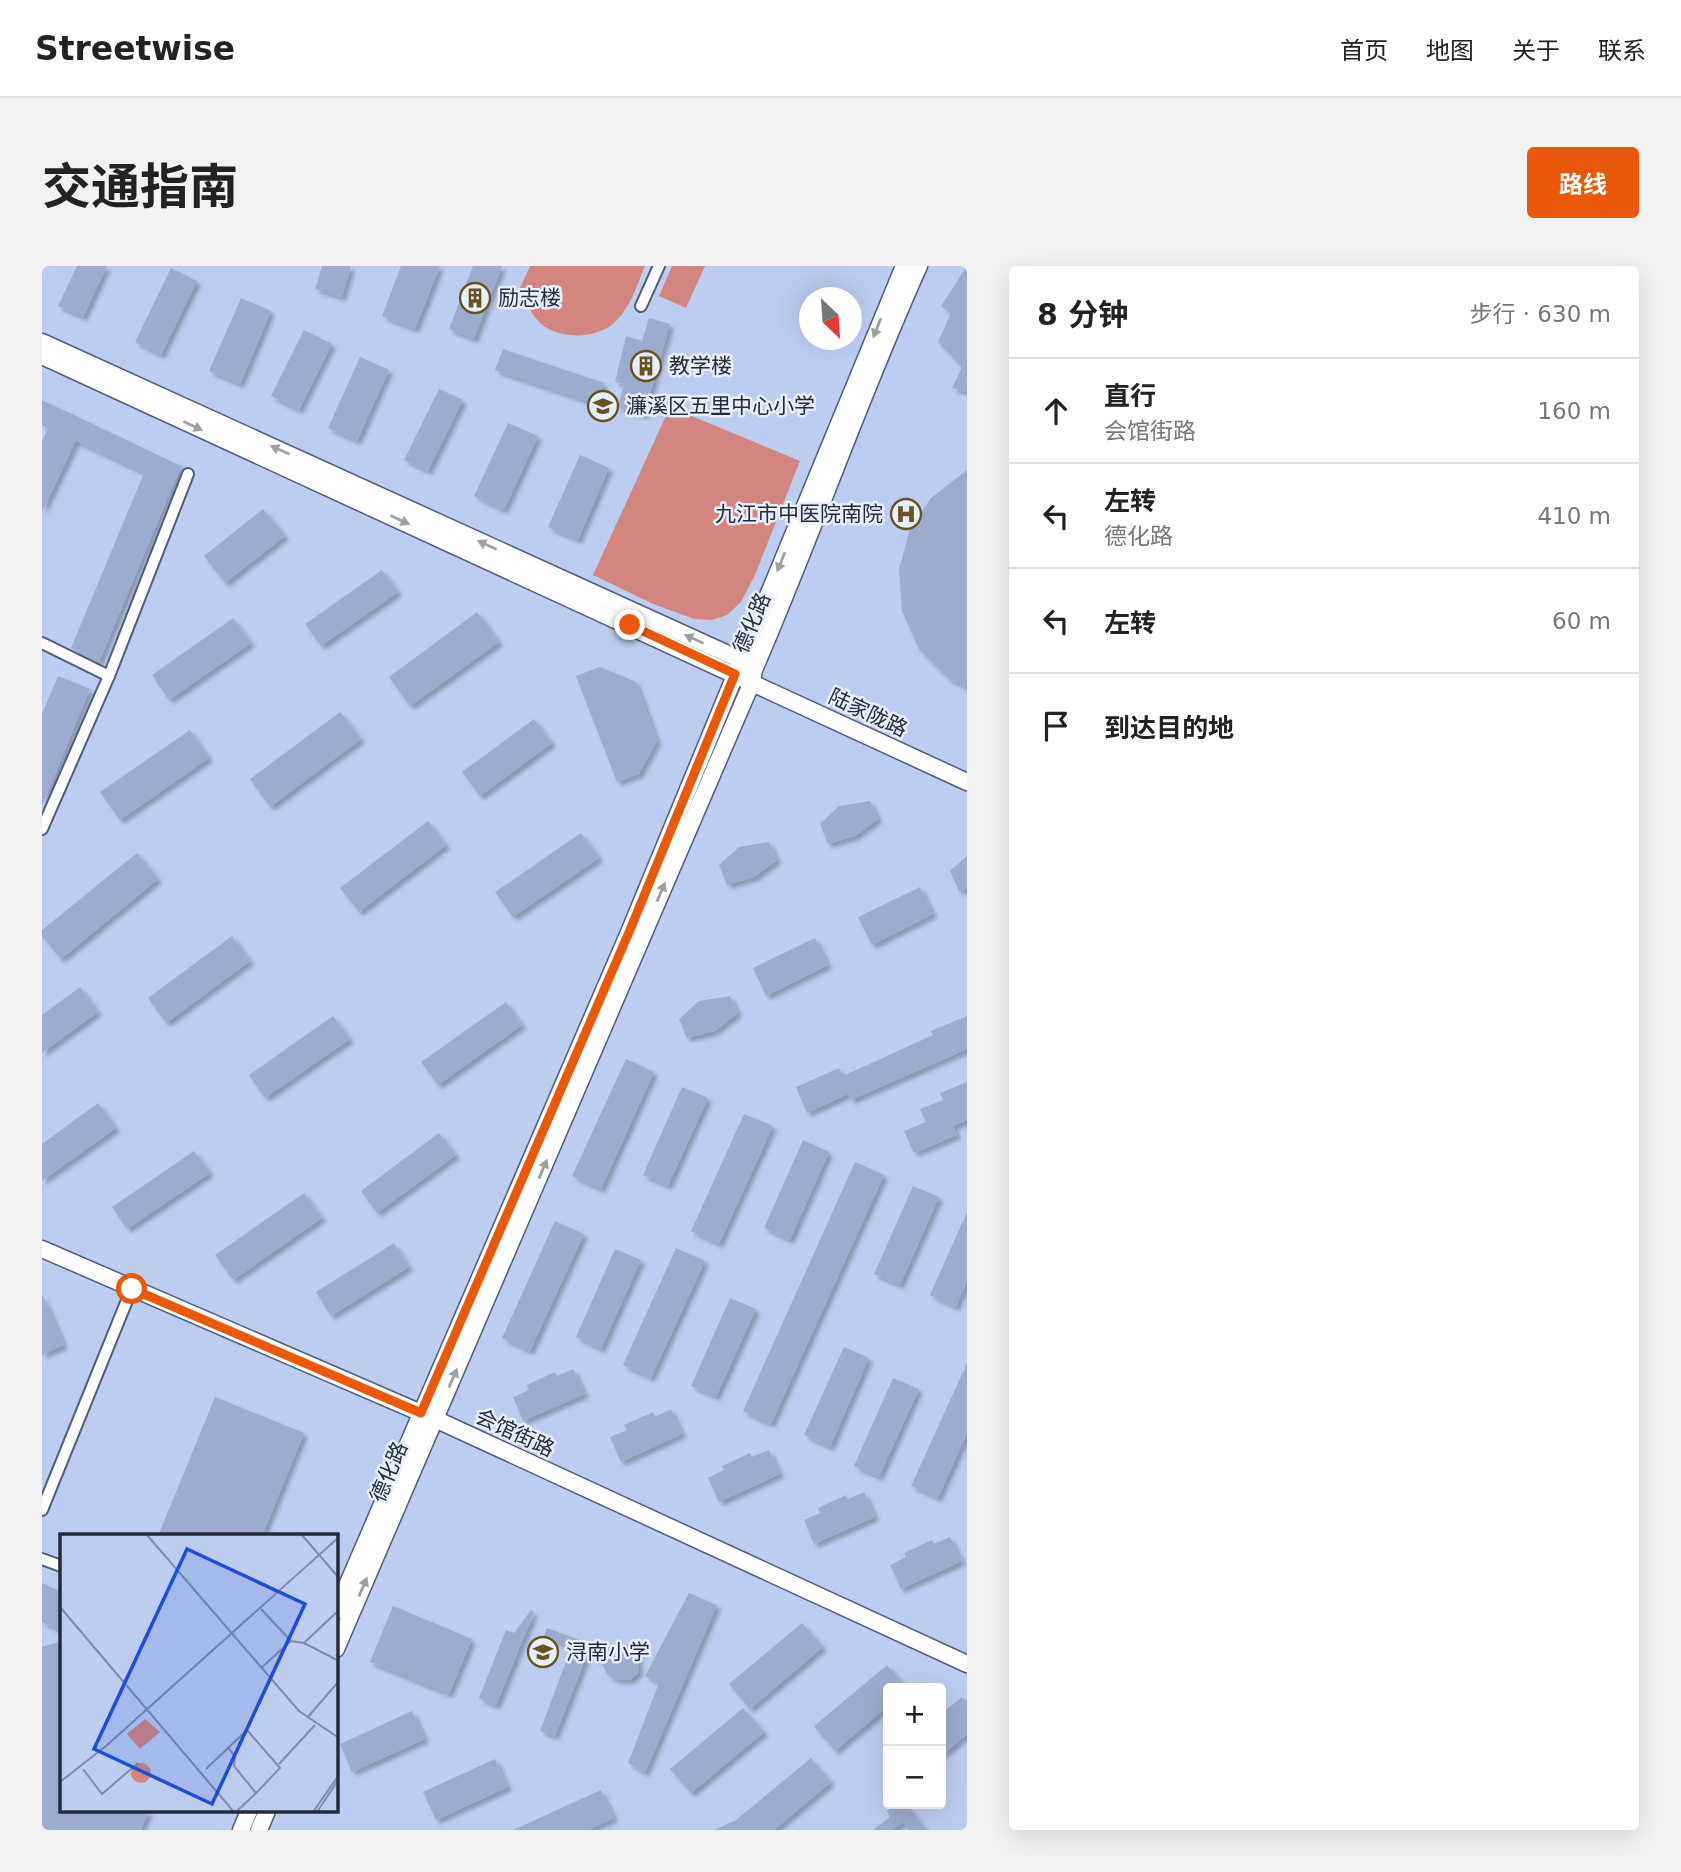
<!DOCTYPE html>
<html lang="zh">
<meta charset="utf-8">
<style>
:root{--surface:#fff;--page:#f2f2f2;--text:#222;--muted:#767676;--line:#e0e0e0;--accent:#ea580c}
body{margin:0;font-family:"DejaVu Sans","Noto Sans SC",sans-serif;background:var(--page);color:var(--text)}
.controls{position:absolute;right:21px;bottom:21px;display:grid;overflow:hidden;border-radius:7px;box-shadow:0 7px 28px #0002}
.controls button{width:63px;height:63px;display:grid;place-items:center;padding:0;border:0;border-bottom:2px solid var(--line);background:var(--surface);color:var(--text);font:35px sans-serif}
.compass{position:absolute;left:757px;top:21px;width:63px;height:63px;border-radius:50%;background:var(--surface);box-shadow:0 7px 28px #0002;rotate:155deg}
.stop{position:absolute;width:21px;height:21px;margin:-16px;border:5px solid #ea580c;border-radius:50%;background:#fff}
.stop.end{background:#ea580c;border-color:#fff;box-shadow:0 2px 7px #0008}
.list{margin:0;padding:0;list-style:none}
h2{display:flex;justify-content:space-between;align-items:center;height:91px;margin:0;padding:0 28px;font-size:30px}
h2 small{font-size:23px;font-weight:400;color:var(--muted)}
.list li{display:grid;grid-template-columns:46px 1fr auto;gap:21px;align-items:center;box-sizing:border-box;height:105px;padding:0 28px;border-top:2px solid var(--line)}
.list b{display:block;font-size:26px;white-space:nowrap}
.list p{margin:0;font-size:23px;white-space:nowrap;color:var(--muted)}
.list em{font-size:23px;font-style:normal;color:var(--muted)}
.icon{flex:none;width:38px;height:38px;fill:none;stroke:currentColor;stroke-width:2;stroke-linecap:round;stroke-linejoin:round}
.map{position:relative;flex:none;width:925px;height:1564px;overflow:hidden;border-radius:7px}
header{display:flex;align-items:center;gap:42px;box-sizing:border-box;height:98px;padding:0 35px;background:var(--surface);border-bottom:2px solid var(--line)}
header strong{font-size:33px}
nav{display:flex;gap:38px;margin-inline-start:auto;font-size:24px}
.intro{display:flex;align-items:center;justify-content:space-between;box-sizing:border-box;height:168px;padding:0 42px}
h1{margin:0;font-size:49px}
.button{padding:18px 32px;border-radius:7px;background:var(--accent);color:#fff;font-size:24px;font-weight:700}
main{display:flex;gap:42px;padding:0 42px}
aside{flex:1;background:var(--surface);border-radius:7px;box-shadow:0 7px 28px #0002}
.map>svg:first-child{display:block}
</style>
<header>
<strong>Streetwise</strong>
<nav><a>首页</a><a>地图</a><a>关于</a><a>联系</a></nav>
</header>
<div class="intro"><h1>交通指南</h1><a class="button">路线</a></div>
<main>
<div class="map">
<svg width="925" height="1564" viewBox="0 0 925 1564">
<defs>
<filter id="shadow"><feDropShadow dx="4" dy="4" stdDeviation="2" flood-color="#0004"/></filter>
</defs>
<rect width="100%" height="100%" fill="#bdcdef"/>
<g fill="#d3867f">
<path d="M488,0H603C595,19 588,43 572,57C555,72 524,73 505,62C493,56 483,35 478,22Z"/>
<polygon points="630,0 663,0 644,42 617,30"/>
<polygon points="628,141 758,195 713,309 699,336 685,349 670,354 652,353 611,338 551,309"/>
</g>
<g fill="#9daccc" filter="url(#shadow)">
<polygon points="35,0 65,0 41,51 16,40"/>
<polygon points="280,0 309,0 300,31 273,23"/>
<polygon points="359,0 398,0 373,63 340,50"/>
<polygon points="431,0 460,0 432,73 407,63"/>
<polygon points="925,0 925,126 910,122 920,101 896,76 909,47 899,40"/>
<polygon points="129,2 155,15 119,89 93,76"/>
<polygon points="199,32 229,45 198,118 167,105"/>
<polygon points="607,52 628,58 602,149 576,142 582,118 573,116 584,70 600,75"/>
<polygon points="262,64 290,78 257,144 229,130"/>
<polygon points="461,83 562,117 554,138 453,104"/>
<polygon points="318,91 347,104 315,175 286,162"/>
<polygon points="397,123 421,134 386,205 362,194"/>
<polygon points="0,134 139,200 57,396 29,382 102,207 34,175 0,246 0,176 6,162 0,159"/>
<polygon points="466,157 496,170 462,244 432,230"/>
<polygon points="538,189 567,202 536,274 506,261"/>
<polygon points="925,204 925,421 907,413 877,383 860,345 857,303 868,263 889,232"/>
<polygon points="221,243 243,270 183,317 162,290"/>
<polygon points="340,304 356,326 279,380 263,358"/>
<polygon points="435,346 457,376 368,440 347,411"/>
<polygon points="191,352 209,377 127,434 110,409"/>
<polygon points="558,401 594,416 615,475 597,508 575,516 534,410"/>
<polygon points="16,410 48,423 0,540 0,448"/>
<polygon points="298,446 319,473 228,541 208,513"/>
<polygon points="492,453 510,477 438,530 420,506"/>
<polygon points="148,464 167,492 78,554 58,526"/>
<polygon points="828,535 836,553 813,570 786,578 778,558 797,540"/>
<polygon points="386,555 404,579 317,646 298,622"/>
<polygon points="539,567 557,592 471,651 453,626"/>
<polygon points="727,576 735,594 712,611 685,619 677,599 697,581"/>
<polygon points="95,587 116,613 19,693 0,670 0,664"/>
<polygon points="925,590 925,623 917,625 908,605"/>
<polygon points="878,621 891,648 830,679 816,651"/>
<polygon points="190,670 208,695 124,757 106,732"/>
<polygon points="773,672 786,699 724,730 711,702"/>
<polygon points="38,721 56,746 0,787 0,749"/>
<polygon points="688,730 696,747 673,765 645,772 637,753 657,735"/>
<polygon points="464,736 480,759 396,819 379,796"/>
<polygon points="291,750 308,773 223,832 207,809"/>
<polygon points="925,750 925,783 809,834 806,828 765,847 754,821 797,802 801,810 891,769 889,765"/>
<polygon points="584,793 612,806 559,923 530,910"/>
<polygon points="925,816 925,854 911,860 915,869 872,887 862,865 884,856 878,843 901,834 898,827"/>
<polygon points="640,821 666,832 626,920 601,909"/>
<polygon points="56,837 74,862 0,915 0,878"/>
<polygon points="702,848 731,860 677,978 649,965"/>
<polygon points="397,867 414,889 335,947 319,925"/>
<polygon points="761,874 787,886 748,974 722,962"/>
<polygon points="152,885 168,907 85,963 70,941"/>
<polygon points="813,896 842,909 729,1158 701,1145"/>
<polygon points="871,920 897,931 858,1019 832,1008"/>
<polygon points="262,927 280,952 191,1014 173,989"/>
<polygon points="925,946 925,1015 914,1041 888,1029"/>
<polygon points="513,955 542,968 488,1085 460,1072"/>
<polygon points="352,977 367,1001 289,1050 274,1026"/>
<polygon points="634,982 663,995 609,1112 581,1099"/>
<polygon points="573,983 599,994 559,1083 534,1071"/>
<polygon points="0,1028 22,1079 0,1089"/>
<polygon points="688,1032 714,1043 674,1131 649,1120"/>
<polygon points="802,1081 827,1092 788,1181 762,1169"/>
<polygon points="925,1097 925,1167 896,1232 869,1220"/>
<polygon points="531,1103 543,1128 481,1155 471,1131 487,1124 485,1119 513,1106 515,1110"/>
<polygon points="851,1112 877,1123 837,1211 812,1200"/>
<polygon points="173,1131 262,1167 220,1270 116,1270"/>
<polygon points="629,1143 640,1168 579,1196 568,1171 585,1164 582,1159 611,1146 613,1151"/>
<polygon points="727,1184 738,1208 677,1236 666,1212 682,1204 680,1200 708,1187 710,1191"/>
<polygon points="822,1226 833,1251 772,1278 762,1254 778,1247 776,1242 804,1229 806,1233"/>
<polygon points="908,1271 920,1295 859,1323 848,1299 864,1291 862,1287 890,1274 892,1278"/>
<polygon points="0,1317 19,1326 19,1365 0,1356"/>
<polygon points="647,1327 675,1339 603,1507 586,1497 617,1417 603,1410"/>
<polygon points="351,1340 430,1373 407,1428 328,1396"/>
<polygon points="489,1344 492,1346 454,1440 437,1432 464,1364 472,1367"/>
<polygon points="760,1357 781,1381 708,1443 687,1418"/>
<polygon points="505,1362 562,1383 570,1380 588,1378 596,1386 597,1406 588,1414 574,1414 565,1408 559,1395 545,1389 513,1470 498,1465 529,1382 502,1370"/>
<polygon points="19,1375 19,1545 107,1545 99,1564 0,1564 0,1381"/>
<polygon points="845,1399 865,1422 846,1422 846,1440 793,1485 772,1460"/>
<polygon points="920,1431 925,1436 925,1468 899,1490 899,1448"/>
<polygon points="701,1442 722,1466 649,1527 628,1503"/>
<polygon points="370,1445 383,1473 310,1506 298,1478"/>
<polygon points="769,1492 789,1516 732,1564 672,1564 694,1554"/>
<polygon points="453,1493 466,1521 394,1554 381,1526"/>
<polygon points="559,1524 572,1552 546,1564 471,1564"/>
<polygon points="853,1538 864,1538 884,1564 867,1564 861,1556 850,1564 831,1564 848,1551 845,1545"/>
</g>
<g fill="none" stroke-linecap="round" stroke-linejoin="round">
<g stroke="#4f5d7a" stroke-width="14">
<g id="street">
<polyline points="599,40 617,0"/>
<polyline points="0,377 67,410"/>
<polyline points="0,563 67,410 146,208"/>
<polyline points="0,1244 90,1022"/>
<polyline points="0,1293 19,1300"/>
</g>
</g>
<g stroke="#4f5d7a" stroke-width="19">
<g id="secondary">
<polyline points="0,76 699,394 707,400"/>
<polyline points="0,90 925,516"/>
<polyline points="0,983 393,1153 925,1398"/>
<polyline points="294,1345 588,664 862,0"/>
<path d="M294,1383L710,416L712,404C770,270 817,133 877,0"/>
<polyline points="199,1564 207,1545"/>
<polyline points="217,1564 225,1545"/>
</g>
</g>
<use href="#street" stroke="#fff" stroke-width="10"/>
<use href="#secondary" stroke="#fff" stroke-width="16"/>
</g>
<defs><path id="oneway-solid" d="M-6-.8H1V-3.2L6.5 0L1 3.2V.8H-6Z" transform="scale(1.75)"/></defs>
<g fill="#9da0a5">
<use href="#oneway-solid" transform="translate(835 62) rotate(112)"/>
<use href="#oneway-solid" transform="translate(151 160) rotate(25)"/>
<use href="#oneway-solid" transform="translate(238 184) rotate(-156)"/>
<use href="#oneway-solid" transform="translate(358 254) rotate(25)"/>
<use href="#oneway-solid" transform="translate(445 279) rotate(-156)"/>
<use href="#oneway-solid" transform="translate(739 296) rotate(112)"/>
<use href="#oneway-solid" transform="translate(652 373) rotate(-156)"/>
<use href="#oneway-solid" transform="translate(619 626) rotate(-67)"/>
<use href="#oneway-solid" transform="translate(501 903) rotate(-67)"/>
<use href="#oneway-solid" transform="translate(411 1112) rotate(-67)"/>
<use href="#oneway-solid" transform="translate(321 1321) rotate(-67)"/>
</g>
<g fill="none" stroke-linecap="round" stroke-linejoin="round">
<polyline stroke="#ea580c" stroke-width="9" points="90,1023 379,1147 588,664 693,408 588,359"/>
</g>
<defs>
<g id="building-ring" transform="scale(1.575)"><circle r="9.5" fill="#e7eefc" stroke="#685221" stroke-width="1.5"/><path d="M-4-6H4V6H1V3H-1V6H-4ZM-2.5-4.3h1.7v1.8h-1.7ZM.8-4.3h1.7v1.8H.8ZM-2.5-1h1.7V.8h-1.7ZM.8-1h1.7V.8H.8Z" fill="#685221"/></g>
<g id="school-ring" transform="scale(1.575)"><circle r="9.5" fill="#e7eefc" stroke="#685221" stroke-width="1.5"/><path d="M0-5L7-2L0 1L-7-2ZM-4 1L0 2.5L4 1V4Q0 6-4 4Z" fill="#685221"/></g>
<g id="hospital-ring" transform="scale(1.575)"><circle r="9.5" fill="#e7eefc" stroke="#685221" stroke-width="1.5"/><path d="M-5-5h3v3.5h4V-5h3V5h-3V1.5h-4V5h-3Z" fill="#685221"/></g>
</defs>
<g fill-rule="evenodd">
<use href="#building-ring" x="433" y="32"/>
<use href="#building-ring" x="604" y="100"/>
<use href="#school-ring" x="561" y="140"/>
<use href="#hospital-ring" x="864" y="248"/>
<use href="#school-ring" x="501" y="1386"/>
</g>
<g text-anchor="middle" stroke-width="5" stroke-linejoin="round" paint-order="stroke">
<g font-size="21" fill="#252b37" stroke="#e7eefc" text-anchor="start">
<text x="456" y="39">励志楼</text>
<text x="627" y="107">教学楼</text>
<text x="584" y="147">濂溪区五里中心小学</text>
<text x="841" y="255" text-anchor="end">九江市中医院南院</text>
<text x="524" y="1393">浔南小学</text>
</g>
<g font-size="21" fill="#252b37" stroke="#e7eefc">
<text transform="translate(710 357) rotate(-67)" y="7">德化路</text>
<text transform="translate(826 447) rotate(25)" y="7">陆家陇路</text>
<text transform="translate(473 1167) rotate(25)" y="7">会馆街路</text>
<text transform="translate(347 1206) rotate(-67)" y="7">德化路</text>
</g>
</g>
<g transform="translate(18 1268)">
<rect width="278" height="278" fill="#bdcdef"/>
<path d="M85,185L100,198L80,215L67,200ZM71 239a10 10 0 1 1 20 0a10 10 0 1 1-20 0Z" fill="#d3867f"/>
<path fill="none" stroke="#808ca5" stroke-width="2" d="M87,1L239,177L279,204M242,1L279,44M0,73L174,278M201,75L231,107L244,109L279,127M244,109L279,76M201,134L231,107M247,184L279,147M168,214L175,222L174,232L196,259L176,278M219,230L255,191M23,235L42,260L78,229M146,235L187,196L220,234L196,259M0,248L46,212L279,3M253,278L279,241M257,278L277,248"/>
<path fill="#1d4ed8" fill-opacity="0.15" stroke="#1d4ed8" stroke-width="3.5" d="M127,15L245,70L152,270L34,215Z"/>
<rect width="278" height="278" fill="none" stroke="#252b37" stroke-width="3.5"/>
</g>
</svg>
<div class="controls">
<button>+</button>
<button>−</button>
</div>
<svg class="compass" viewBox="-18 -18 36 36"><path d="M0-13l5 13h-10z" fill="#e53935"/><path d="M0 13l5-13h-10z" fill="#767676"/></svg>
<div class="stop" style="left:90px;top:1023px"></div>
<div class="stop end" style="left:588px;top:359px"></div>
</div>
<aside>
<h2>8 分钟<small>步行 · 630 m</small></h2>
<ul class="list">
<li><svg class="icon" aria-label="ahead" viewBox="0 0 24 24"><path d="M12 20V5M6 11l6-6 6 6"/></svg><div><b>直行</b><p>会馆街路</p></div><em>160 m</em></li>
<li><svg class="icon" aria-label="left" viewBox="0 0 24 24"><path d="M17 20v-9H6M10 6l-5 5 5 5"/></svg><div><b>左转</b><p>德化路</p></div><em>410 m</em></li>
<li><svg class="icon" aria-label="left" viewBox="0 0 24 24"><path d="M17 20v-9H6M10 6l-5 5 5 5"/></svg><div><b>左转</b></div><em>60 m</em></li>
<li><svg class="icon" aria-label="arrive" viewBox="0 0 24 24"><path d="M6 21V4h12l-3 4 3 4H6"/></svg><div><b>到达目的地</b></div></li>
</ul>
</aside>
</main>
